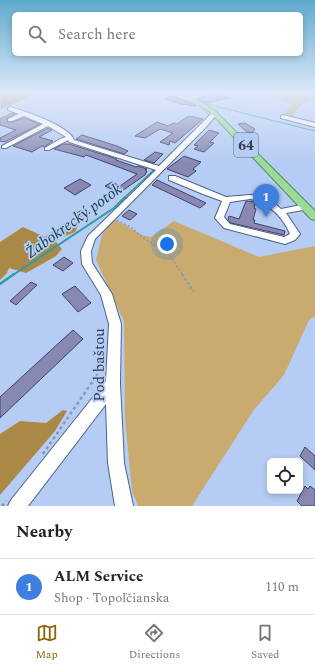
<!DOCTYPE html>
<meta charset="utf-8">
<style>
:root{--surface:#fff;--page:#f6f6f6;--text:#222;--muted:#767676;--line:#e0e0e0;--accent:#8b6506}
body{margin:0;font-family:Spectral,serif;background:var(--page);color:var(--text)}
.controls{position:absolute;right:12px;bottom:12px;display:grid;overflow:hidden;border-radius:6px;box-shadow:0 2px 6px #0003}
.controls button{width:36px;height:36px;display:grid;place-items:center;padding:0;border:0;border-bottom:1px solid var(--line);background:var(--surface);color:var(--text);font:20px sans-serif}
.you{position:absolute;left:167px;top:244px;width:14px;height:14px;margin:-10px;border:3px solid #fff;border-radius:50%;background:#1a73e8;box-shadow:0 0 0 6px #1a73e833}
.badge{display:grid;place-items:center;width:26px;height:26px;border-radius:50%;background:var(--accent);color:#fff;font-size:13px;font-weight:700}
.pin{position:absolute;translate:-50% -33px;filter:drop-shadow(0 1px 2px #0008)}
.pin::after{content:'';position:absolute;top:21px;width:14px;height:12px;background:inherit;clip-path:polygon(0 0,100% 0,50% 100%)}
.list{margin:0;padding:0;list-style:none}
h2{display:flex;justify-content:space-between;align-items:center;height:52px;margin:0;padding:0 16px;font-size:17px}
h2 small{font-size:13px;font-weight:400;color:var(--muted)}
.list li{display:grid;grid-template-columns:26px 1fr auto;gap:12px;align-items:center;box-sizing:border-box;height:56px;padding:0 16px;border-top:1px solid var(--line)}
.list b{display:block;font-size:15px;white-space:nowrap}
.list p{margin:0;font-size:13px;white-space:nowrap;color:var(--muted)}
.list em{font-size:13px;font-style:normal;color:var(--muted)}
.icon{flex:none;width:22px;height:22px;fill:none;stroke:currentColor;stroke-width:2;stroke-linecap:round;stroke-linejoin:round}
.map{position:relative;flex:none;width:315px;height:506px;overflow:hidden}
.search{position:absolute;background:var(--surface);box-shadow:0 2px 6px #0003;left:12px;right:12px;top:12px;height:44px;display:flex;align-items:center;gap:10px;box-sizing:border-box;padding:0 14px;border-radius:6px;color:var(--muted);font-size:15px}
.sheet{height:108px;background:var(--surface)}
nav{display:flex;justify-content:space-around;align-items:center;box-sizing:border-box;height:56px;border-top:1px solid var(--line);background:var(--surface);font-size:11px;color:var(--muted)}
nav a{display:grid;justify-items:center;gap:2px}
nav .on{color:var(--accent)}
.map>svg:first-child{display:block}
</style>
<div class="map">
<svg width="315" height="506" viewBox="0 0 315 506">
<rect width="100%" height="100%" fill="#b5ccf4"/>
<g fill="#c9aa6f">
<path d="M266,93H315V100C305,98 298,109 292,116L284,114L293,105Z"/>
<polygon points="114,219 142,235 151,237 174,221 259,257 315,246 315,316 309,320 284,375 253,411 192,506 138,506 132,491 125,419 124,321 96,260 102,235"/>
</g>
<g fill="#aa8846">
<polygon points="0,93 39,93 1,109"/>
<polygon points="73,223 78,226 75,232 57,239 56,242 62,249 56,256 26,273 9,268 7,273 0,280 0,242 23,227 45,237 56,229"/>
<polygon points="63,410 67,411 55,431 0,495 0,434 20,421 46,423"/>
</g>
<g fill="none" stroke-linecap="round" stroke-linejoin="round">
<g stroke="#309ba3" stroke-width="1">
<polyline points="207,104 315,131"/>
<polyline points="203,108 209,115 208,118"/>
</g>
<polyline stroke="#309ba3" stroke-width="1.5" points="124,198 155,169"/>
<polyline stroke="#309ba3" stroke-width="2" points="13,275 114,208 125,197"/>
<polyline stroke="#309ba3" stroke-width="2.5" points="0,284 14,274"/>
</g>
<g fill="#8789b2" stroke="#424368">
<polygon points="215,93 229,98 206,103 197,99"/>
<polygon points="170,96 194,104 196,106 181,104 166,99"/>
<polygon points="12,113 15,114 7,118 7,122 13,122 24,118 40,124 5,142 0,141 0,138 16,130 0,125 0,119"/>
<polygon points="189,116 203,119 175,143 170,141 169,145 160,142 173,133 160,129 145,138 135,136 157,122 168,126 174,123 177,124"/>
<polygon points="245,123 255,129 252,133 247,132 238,124"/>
<polygon points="48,128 52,130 39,137 53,141 44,147 42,146 32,152 13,146"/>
<polygon points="209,130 219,133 210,142 214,143 204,152 194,149 198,146 194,145"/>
<polygon points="82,135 117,146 128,151 124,154 76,139"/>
<polygon points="63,144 69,144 117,159 116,160 136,167 138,166 147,169 145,170 147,171 145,175 119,193 105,186 112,182 120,186 137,174 86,155 84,157 54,149"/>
<polygon points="155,152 163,154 154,163 144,160"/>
<polygon points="184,156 201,162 193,169 196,171 188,177 167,169"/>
<polygon points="80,179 91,185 75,195 64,188"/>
<polygon points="157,180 206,203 200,208 152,185"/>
<polygon points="246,201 256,202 254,208 256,209 253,220 255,220 254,223 285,231 284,235 231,223 228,219 229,216 239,219"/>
<polygon points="84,209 90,213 78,219 73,215"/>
<polygon points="129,210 137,214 130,220 122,216"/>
<polygon points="64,257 73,263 63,271 53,265"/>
<polygon points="31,282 37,285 16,305 10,301"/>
<polygon points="75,286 91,303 78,312 62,294"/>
<polygon points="73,330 83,339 0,418 0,397"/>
<polygon points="305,447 315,456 315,470 300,456"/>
<polygon points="305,486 308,489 310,486 315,490 315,506 302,506 297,501"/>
</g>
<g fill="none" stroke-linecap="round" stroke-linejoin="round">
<g stroke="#4f6386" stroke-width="2">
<g id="minor">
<polygon points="207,93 214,93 188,100 185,98"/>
<path d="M10,107C25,111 69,126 74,140L159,166L212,113L217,114L206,127L95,239L91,251L92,263L112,294L121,324L120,384L124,463L133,506H115L108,463L106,404L28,506H8L11,500L106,381L109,324L101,295L82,264L81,251L88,236L156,170L69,142L68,140L49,150H45V148L60,139L66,137L48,126L6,148H2V146L43,124L24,116L12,121H8V119L19,114L8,110V108Z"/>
<polygon points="283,115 315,123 315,127 281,118 281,116"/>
<path d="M169,176H175L226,197L250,195L260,196L274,203L281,209L306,204L310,207L309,209L286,213L300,234L295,240L285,244L224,228L215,218L222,201L203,194L169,180ZM250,199C268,202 283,217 290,234L284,237L230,224L224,217L230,202Z"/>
</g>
</g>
<g stroke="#4f9354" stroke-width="2">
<path id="major" d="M166,93C182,91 201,102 214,110L315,211V220L311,219L210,112L195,103Z"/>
</g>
<polyline stroke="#8799b9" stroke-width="1" stroke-dasharray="1 1" stroke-linecap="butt" points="291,114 303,102 315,96"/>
<polyline stroke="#8799b9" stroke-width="1.5" stroke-dasharray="2 2" stroke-linecap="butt" points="117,220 132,228 142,237 169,254 183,275"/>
<g stroke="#8799b9" stroke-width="2" stroke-dasharray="2.5 2.5" stroke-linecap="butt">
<polyline points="182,274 194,292"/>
<polyline points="96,376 103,366"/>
</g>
<g stroke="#8799b9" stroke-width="2.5" stroke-dasharray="3 3" stroke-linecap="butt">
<polyline points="43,454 97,375"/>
<polyline points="2,506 6,501"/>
</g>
<use href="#minor" fill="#fff" fill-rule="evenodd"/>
<use href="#major" fill="#9eda9b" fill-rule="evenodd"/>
</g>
<linearGradient id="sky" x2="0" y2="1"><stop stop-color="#5eaacc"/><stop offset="0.57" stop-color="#dee8fa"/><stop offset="1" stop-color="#dee8fa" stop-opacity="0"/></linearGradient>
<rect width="315" height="163" fill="url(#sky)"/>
<g text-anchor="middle" stroke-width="3.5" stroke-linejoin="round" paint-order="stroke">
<rect fill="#b5ccf4" stroke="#5a677f" stroke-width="1" x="234" y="133" width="24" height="24" rx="3"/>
<g font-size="14" font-weight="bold" fill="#333c4d">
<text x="246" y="150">64</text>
</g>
<g font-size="15" fill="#333c4d" stroke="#b5ccf4">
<text transform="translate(99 365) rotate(-90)" y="5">Pod baštou</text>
</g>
<g font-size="16" font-style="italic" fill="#103f43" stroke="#b5ccf4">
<text transform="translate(73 220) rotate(-36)" y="6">Žabokrecký potok</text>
</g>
</g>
</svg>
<div class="controls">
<button><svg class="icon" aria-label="locate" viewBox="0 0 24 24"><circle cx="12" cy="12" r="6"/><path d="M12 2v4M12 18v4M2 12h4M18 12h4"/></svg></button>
</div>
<div class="you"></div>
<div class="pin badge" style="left:266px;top:217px;background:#3f7fe0">1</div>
<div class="search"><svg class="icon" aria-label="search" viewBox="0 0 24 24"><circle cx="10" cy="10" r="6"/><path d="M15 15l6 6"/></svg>Search here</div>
</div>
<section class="sheet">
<h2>Nearby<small></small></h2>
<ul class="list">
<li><span class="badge" style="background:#3f7fe0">1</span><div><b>ALM Service</b><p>Shop · Topoľčianska</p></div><em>110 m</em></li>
</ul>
</section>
<nav>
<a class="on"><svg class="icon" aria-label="map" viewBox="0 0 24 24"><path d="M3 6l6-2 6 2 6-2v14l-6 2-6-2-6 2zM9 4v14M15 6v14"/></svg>Map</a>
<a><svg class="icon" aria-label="directions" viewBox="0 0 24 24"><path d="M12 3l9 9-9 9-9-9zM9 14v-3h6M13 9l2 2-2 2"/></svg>Directions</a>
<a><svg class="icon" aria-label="saved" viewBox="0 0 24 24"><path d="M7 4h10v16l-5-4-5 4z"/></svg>Saved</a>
</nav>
